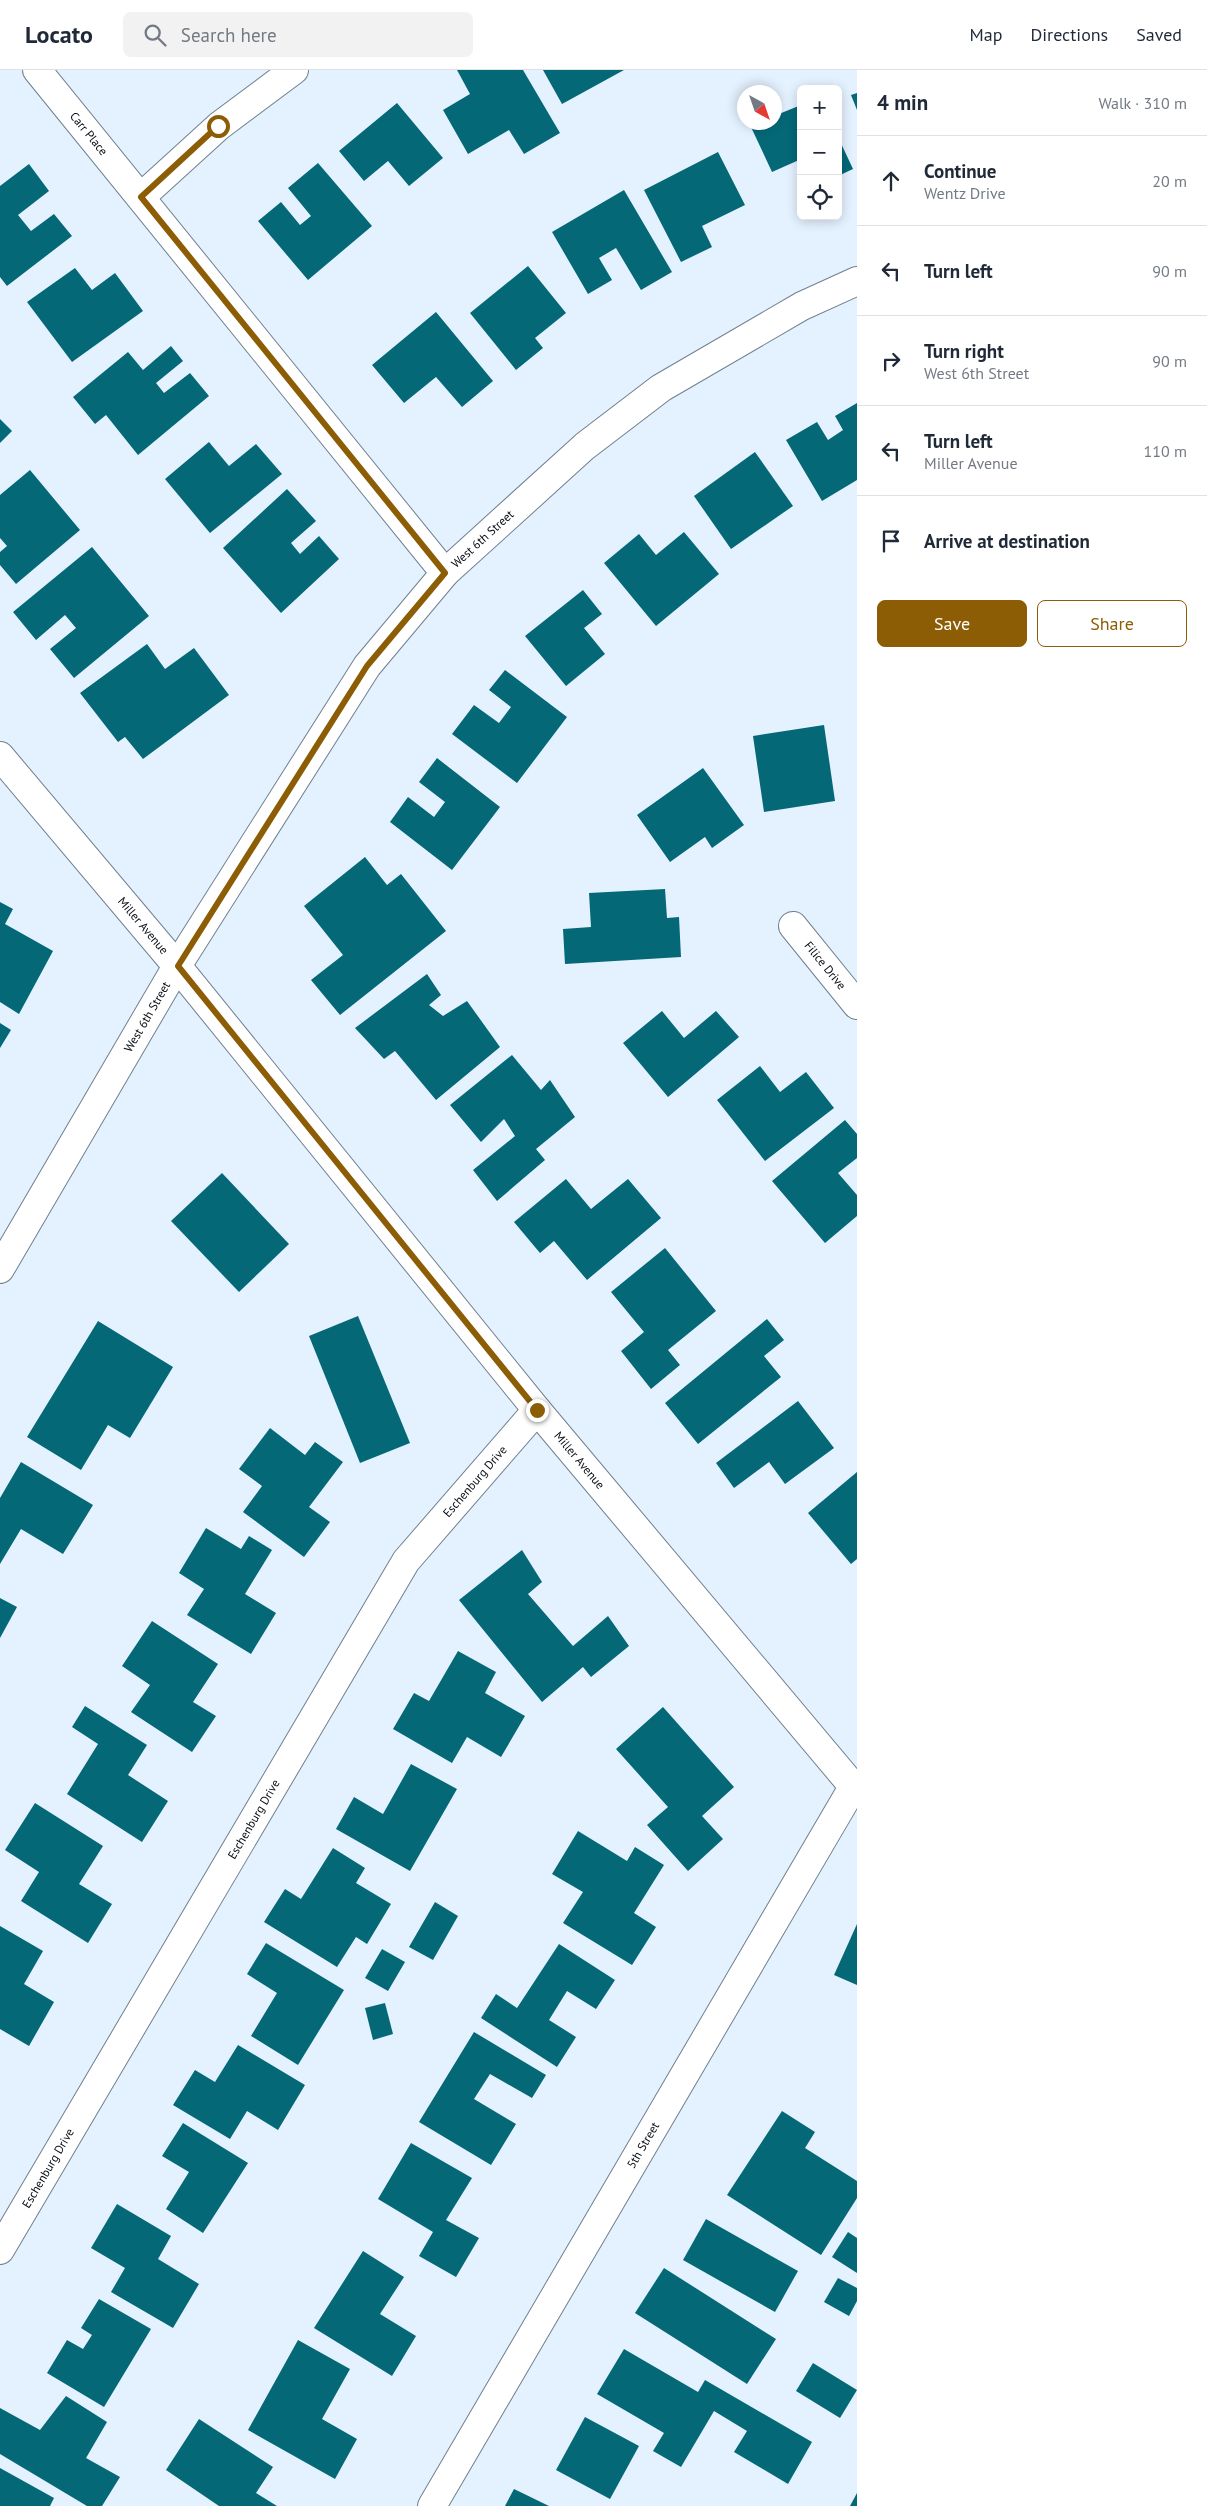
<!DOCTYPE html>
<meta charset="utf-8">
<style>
:root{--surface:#fff;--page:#f2f2f3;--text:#1f2937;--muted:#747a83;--line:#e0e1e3;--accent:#8c5d04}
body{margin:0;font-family:"PT Sans",sans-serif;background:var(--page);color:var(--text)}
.controls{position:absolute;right:15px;top:15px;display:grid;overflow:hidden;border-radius:8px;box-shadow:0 2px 12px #0003}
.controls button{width:45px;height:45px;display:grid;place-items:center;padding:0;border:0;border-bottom:1px solid var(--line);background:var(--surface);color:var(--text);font:25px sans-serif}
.compass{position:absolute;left:737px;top:15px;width:45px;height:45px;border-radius:50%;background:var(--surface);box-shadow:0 2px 12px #0003;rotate:140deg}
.stop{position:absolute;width:15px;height:15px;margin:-11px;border:4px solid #8c5d04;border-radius:50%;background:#fff}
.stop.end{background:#8c5d04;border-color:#fff;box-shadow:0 1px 5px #0008}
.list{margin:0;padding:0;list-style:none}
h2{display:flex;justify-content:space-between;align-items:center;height:65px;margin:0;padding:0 20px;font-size:21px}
h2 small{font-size:16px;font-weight:400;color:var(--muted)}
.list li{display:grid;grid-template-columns:32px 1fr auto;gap:15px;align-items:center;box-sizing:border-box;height:90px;padding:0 20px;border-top:1px solid var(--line)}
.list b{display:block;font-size:19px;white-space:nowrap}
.list p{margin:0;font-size:16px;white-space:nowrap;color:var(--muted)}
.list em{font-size:16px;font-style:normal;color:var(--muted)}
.actions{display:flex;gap:10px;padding:15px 20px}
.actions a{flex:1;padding:11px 0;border:1px solid var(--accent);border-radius:8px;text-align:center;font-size:18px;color:var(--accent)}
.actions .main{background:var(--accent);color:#fff}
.icon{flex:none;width:28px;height:28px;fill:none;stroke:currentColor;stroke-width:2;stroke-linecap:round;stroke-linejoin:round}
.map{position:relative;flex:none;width:857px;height:2436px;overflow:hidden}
header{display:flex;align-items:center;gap:30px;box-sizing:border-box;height:70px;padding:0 25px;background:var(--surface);border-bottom:1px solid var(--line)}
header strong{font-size:24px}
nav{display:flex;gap:28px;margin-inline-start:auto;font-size:18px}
.search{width:350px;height:45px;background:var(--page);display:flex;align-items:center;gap:12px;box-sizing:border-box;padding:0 18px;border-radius:8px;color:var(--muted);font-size:19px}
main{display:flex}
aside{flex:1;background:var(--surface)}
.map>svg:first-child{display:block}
</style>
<header>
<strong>Locato</strong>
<div class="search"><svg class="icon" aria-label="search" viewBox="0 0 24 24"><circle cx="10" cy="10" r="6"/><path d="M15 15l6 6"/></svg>Search here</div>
<nav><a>Map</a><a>Directions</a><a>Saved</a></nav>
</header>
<main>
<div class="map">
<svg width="857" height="2436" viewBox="0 0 857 2436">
<rect width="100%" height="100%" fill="#e4f1fe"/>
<g fill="#046877">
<polygon points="457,0 523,0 560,63 524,84 509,60 468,84 443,40 470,24"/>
<polygon points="543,0 624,0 562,34"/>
<polygon points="857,23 857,40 851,25"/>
<polygon points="397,33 443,88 409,116 388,91 364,111 339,81"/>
<polygon points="801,35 801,93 799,90 772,102 751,57 761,52 774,52 774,46"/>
<polygon points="838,67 853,99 838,106"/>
<polygon points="718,82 745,135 702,156 712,177 681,192 644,120"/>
<polygon points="318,93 372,156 308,210 258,151 281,132 300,155 311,146 288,118"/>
<polygon points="29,94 49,121 18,145 31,161 54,144 72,166 7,216 0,207 0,116"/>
<polygon points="624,120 672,202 641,220 616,178 599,188 612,210 588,224 552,162"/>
<polygon points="528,196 566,243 535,268 543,278 516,300 470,243"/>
<polygon points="75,198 92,220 115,203 143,241 72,292 27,232"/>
<polygon points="436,242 493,311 462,337 436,307 404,333 372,295"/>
<polygon points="171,276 183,291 156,313 164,323 190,303 209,326 138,385 106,345 95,354 73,327 128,282 143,300"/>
<polygon points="857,333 857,410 822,431 786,370 817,352 828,370 843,360 835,346"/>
<polygon points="0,349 12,361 0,373"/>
<polygon points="209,372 229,396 256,374 282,404 210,463 165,409"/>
<polygon points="755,382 793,436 731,479 694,426"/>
<polygon points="30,400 80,460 16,514 0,495 0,482 7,476 0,468 0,425"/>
<polygon points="287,419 316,451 291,473 300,484 319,466 339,489 281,543 223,478"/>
<polygon points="684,462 719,504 656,556 604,493 639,464 656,485"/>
<polygon points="92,477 149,546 74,608 50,579 76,558 65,545 36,570 13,542"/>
<polygon points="583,520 602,544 584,558 605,584 566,616 525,566"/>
<polygon points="147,574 165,599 194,578 229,625 143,689 125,667 118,672 80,623"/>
<polygon points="505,600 567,647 517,713 452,664 474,635 499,653 511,637 489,620"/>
<polygon points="824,655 835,731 764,742 753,666"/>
<polygon points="437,688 500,737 452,800 390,752 408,727 434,747 445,732 419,712"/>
<polygon points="703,698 744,755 712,778 705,767 670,792 637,745"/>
<polygon points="365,787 387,815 401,804 446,861 340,945 311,910 343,885 304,836"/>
<polygon points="665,819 667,848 679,847 681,887 565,894 563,859 591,857 589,823"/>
<polygon points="0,832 13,839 5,854 53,881 19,944 0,932"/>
<polygon points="427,904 441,925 429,935 443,946 467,931 500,977 436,1030 395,981 384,989 355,958"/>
<polygon points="662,941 684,968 716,941 739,967 668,1027 623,973"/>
<polygon points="0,953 11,960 0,978"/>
<polygon points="512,985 541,1020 550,1010 575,1047 536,1079 545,1090 497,1131 473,1100 515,1066 504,1049 481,1072 450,1035"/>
<polygon points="760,996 780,1022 806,1002 834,1038 765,1091 717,1030"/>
<polygon points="845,1050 857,1064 857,1088 838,1103 857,1125 857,1146 825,1173 772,1111"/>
<polygon points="222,1103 289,1174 239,1222 171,1151"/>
<polygon points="566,1109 591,1139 628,1109 661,1148 587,1210 554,1171 540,1183 514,1152"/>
<polygon points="665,1178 716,1241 668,1280 680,1295 651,1319 621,1281 644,1262 611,1222"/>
<polygon points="358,1246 410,1373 360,1393 309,1266"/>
<polygon points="767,1249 784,1270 764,1286 781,1307 698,1374 665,1333"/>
<polygon points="98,1251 173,1297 130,1368 108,1355 81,1400 27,1367"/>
<polygon points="798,1331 834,1378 785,1414 769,1392 734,1418 716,1393"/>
<polygon points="270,1358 305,1385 315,1372 343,1392 309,1437 330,1452 304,1487 243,1442 262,1416 239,1399"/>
<polygon points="21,1392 93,1435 63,1484 21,1459 0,1494 0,1428"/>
<polygon points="857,1402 857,1489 851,1494 808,1443"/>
<polygon points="206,1458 241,1479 249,1466 272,1480 245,1524 276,1543 251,1584 187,1545 204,1519 179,1503"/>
<polygon points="522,1480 542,1512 528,1524 573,1576 608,1546 629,1576 591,1607 583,1597 542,1632 459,1530"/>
<polygon points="0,1528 17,1537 0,1568"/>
<polygon points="152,1551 218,1594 193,1632 216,1646 192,1682 131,1642 150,1615 122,1596"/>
<polygon points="458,1581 496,1602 485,1623 525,1646 501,1687 467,1667 452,1693 393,1659 414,1623 429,1631"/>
<polygon points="85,1636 147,1675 128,1705 168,1731 142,1772 67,1724 98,1674 72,1657"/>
<polygon points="663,1637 734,1717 702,1746 723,1769 688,1801 647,1755 668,1737 616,1679"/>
<polygon points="411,1694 457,1719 410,1801 336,1759 354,1727 383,1744"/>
<polygon points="35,1733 103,1776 79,1814 112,1834 88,1873 21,1831 39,1802 5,1780"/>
<polygon points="578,1761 627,1791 635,1777 664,1795 634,1843 656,1857 632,1895 563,1853 583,1822 552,1804"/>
<polygon points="333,1778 365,1798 356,1813 391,1834 367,1874 356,1867 337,1897 264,1852 285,1819 301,1829"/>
<polygon points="435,1832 458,1846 433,1890 409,1877"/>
<polygon points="857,1854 857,1915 834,1905"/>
<polygon points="0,1856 43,1881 24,1914 54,1932 29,1976 0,1959"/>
<polygon points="266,1873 344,1920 298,1995 251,1966 277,1923 247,1904"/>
<polygon points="559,1874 615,1910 596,1939 567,1921 549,1950 576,1967 557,1997 481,1948 496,1924 517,1938"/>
<polygon points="382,1879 405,1892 388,1921 365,1908"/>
<polygon points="385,1933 393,1964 373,1970 365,1938"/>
<polygon points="474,1962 546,2005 532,2028 490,2004 474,2029 516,2054 491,2095 419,2052"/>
<polygon points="238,1975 305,2015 278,2060 247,2041 230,2069 173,2035 195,2000 215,2012"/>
<polygon points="782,2041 815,2062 805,2078 857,2111 857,2128 821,2185 727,2125"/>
<polygon points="183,2053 248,2093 203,2163 166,2139 189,2102 162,2086"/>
<polygon points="411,2073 472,2108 446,2150 479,2168 456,2207 419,2186 433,2162 378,2129"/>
<polygon points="117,2134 171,2166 158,2189 199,2214 173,2258 111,2222 125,2198 91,2178"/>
<polygon points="706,2149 798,2201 775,2242 683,2190"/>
<polygon points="848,2162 857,2168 857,2203 832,2187"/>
<polygon points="363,2181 404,2207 380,2244 416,2266 392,2306 314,2258"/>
<polygon points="664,2198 776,2269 747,2314 635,2243"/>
<polygon points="838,2208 857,2218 857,2231 849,2246 824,2232"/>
<polygon points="99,2229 151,2259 104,2337 47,2303 67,2270 83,2279 92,2265 81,2258"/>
<polygon points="298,2270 350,2299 322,2349 357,2369 335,2409 248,2360"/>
<polygon points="624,2279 698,2322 705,2310 812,2372 788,2414 734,2382 747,2361 714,2341 681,2397 653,2381 664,2363 597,2324"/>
<polygon points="813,2293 857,2320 840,2348 796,2321"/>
<polygon points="66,2326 107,2352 86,2388 120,2407 102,2436 87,2436 0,2384 0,2338 40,2360"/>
<polygon points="585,2347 639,2376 610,2429 556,2400"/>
<polygon points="199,2349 273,2397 256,2423 277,2436 219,2436 166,2400"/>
<polygon points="0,2398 54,2428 50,2436 0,2436"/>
<polygon points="514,2419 549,2436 505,2436"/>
<polygon points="857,2423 857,2436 850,2436"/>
</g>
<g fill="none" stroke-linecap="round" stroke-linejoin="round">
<g stroke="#71808e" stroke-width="30">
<g id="minor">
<path id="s1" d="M37,0L445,503"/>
<polyline points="141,127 219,56 294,0"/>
<path id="s2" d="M793,856L857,935"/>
<path id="s3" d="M0,2180L406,1491L537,1340"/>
<path id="s4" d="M432,2436L853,1717"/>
</g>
</g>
<g stroke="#71808e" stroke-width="30">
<g id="tertiary">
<path id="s5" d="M0,686L177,896L537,1340L857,1721"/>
<path id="s6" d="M0,1199L177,896L367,596L445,503L585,376L661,318L802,236L857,211"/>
</g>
</g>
<use href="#minor" stroke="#fff" stroke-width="28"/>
<use href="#tertiary" stroke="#fff" stroke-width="28"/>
</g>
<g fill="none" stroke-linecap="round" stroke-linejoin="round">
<polyline stroke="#8c5d04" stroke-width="6" points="218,56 141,127 445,503 367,596 178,896 537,1340"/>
</g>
<g text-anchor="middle" stroke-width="4" stroke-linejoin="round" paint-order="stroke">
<g font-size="12" fill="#070c11" stroke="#e4f1fe">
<text dy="4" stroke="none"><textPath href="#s1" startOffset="82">Carr Place</textPath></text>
<text dy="4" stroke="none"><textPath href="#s6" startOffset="878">West 6th Street</textPath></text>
<text dy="4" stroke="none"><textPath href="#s5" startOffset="222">Miller Avenue</textPath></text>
<text dy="4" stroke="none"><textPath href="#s2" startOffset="51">Filice Drive</textPath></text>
<text dy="4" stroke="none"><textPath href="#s6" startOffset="292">West 6th Street</textPath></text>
<text dy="4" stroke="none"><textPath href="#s5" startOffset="912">Miller Avenue</textPath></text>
<text dy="4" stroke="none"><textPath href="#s3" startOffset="905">Eschenburg Drive</textPath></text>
<text dy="4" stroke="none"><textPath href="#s3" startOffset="500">Eschenburg Drive</textPath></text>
<text dy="4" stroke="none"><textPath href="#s4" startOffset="418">5th Street</textPath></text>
<text dy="4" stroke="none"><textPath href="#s3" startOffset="95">Eschenburg Drive</textPath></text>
</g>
</g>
</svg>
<div class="controls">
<button>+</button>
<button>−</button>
<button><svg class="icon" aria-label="locate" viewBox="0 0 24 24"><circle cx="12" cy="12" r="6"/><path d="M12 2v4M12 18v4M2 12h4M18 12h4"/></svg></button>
</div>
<svg class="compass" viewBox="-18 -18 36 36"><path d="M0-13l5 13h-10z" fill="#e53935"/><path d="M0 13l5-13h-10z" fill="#747a83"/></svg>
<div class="stop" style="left:218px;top:56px"></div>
<div class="stop end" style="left:537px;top:1340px"></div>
</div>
<aside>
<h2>4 min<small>Walk · 310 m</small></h2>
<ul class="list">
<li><svg class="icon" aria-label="ahead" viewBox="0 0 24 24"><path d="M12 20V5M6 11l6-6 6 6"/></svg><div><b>Continue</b><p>Wentz Drive</p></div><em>20 m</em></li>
<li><svg class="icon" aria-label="left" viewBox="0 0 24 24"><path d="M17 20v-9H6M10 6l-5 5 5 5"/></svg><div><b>Turn left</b></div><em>90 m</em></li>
<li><svg class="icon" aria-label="right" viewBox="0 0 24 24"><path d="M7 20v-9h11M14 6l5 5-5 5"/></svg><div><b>Turn right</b><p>West 6th Street</p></div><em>90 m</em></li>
<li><svg class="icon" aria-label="left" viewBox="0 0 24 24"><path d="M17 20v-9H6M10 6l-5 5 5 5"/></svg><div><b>Turn left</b><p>Miller Avenue</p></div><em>110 m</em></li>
<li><svg class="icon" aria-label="arrive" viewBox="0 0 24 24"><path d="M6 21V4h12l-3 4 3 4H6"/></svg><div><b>Arrive at destination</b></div></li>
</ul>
<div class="actions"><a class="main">Save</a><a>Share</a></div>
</aside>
</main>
